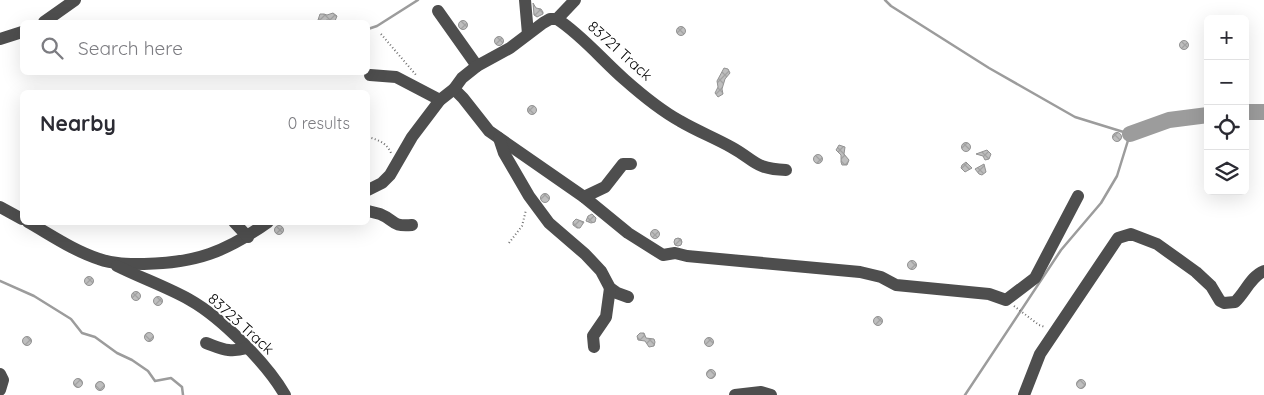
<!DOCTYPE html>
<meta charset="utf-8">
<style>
:root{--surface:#fff;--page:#f2f2f3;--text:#2b2b33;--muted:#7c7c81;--line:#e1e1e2}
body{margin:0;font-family:Quicksand,sans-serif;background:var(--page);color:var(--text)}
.controls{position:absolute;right:15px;top:15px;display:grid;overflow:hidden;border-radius:8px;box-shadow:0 5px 20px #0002}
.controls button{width:45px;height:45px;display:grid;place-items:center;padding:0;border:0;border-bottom:1px solid var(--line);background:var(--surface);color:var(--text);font:25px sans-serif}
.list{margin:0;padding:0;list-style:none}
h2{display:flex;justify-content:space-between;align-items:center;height:65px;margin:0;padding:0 20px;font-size:21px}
h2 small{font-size:16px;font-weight:400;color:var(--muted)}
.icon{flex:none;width:28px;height:28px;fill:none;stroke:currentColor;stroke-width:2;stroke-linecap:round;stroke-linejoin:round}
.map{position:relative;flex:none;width:1264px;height:395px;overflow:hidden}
.search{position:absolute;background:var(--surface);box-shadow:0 5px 20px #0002;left:20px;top:20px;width:350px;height:55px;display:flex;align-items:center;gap:12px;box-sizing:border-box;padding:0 18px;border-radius:8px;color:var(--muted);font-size:19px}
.panel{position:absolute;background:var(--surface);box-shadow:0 5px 20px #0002;left:20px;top:90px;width:350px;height:135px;border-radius:8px}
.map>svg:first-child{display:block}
</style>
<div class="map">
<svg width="1264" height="395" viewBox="0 0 1264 395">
<defs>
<pattern id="building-cross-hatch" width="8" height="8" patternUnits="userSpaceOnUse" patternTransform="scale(1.25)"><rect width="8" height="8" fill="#bebebe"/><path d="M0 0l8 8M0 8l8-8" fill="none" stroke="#a2a2a2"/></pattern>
</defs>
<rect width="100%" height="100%" fill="#fff"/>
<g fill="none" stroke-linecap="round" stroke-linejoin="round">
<g stroke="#9c9c9c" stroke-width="2.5">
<polyline points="885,0 891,6 989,68 1075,117 1130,134 1117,176 1101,203 1061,250 965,395"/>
<polyline points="368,29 377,26 418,0"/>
<polyline points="0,281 34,296 71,319 82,333 95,337 117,353 132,360 148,371 155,381 171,378 182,387 183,395"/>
</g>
<g stroke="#9c9c9c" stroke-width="16">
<polyline points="1245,112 1264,112"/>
<polyline points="1130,134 1169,120 1208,115"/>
</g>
</g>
<g fill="url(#building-cross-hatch)" stroke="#929292">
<polygon points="533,3 536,8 541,9 543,12 543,14 537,17 534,15"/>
<polygon points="333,13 337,16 335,21 327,20 322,22 318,20 320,14 324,14 327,15"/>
<circle cx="463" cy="25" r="4.5"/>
<circle cx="681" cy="31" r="4.5"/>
<circle cx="499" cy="41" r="4.5"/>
<circle cx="1184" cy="45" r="4.5"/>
<polygon points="724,68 728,69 730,73 725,79 722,89 723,94 718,97 715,93 718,87 717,81"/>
<circle cx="532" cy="110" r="4.5"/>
<circle cx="1117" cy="137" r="4.5"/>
<circle cx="966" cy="147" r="4.5"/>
<polygon points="839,145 845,147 844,154 849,160 847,165 842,165 841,162 841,155 836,150"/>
<polygon points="987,150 991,154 989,159 985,160 983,156 976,154"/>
<circle cx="818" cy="159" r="4.5"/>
<polygon points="966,162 972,168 965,172 961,168 962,165"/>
<polygon points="984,164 986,172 982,175 979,174 975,169"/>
<circle cx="545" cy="198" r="4.5"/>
<polygon points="592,214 596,218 595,222 591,223 586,221 588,216"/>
<polygon points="576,219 584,222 580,228 577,228 573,225 573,222"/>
<circle cx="279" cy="230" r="4.5"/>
<circle cx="655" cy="234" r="4.5"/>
<circle cx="678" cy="242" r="4"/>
<circle cx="912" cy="265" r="4.5"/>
<circle cx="89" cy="281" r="4.5"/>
<circle cx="136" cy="296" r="4.5"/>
<circle cx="158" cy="301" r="4.5"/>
<circle cx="878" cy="321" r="4.5"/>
<circle cx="149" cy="337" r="4.5"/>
<polygon points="640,333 644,333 646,338 654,339 655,342 654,346 649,347 645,341 638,340 637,336"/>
<circle cx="27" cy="341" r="4.5"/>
<circle cx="709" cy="342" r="4.5"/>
<circle cx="711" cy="374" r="4.5"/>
<circle cx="78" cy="383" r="4.5"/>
<circle cx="1081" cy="384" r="4.5"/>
<circle cx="100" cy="386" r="4.5"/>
</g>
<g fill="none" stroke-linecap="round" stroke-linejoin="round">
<g stroke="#707070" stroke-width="2" stroke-dasharray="1 2.5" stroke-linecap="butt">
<polyline points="381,34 416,75"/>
<path d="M368,137C378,140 386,142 391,153"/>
<polyline points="509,243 522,226 526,210"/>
<polyline points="1014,306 1039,325 1045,327"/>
</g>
<g stroke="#4e4e4e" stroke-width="12">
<polyline points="525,0 528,34"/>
<polyline points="438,11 477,66"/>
<polyline points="557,19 575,0"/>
<polyline points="44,22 75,0"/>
<polyline points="0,39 22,32"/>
<polyline points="370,75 396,77 440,100"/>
<polyline points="454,89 463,98 489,131 584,197 628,233 663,255 675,253 687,256 860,272 881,277 896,285 989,294 1006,300 1035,278 1078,196"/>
<polyline points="499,138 504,153 529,196 549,223 585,254 601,271 610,288 617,293 628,297"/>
<path d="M368,190L382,183L390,175L412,137L440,100L454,89L462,78L477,66L510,48L543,23L550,19H557C583,36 602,60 625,80C642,95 660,110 680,121C697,131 715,138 731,147C755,160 754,169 786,170"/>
<polyline points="584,197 605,187 623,164 631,164"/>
<polyline points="0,207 22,219"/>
<path d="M368,211C372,212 376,213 380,214C395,220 391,227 412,225"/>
<path d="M28,222C51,235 74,251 99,259C113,264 129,264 144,264C196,263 226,252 268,222"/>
<polyline points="234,222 248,237"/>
<path d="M117,266C141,278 167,287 190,300C222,318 267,364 285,395"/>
<path d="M206,343C223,349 229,353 247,348"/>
<polyline points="594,347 593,336 606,317 610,288"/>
<polyline points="0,374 3,380 0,390"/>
<polyline points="735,395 761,392 771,395"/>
<path d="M1024,395L1040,354L1118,238L1131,234L1157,244L1196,272L1211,286L1220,301L1224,303L1235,302C1245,293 1251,276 1264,271"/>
</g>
</g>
<g text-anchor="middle" stroke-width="4" stroke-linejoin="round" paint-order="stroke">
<g font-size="15" fill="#000" stroke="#fff">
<text transform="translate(620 51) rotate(42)" y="5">83721 Track</text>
<text transform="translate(241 324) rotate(42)" y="5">83723 Track</text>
</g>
</g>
</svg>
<div class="controls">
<button>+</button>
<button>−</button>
<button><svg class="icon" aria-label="locate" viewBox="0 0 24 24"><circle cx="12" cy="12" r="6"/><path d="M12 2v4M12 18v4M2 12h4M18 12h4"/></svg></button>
<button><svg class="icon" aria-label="layers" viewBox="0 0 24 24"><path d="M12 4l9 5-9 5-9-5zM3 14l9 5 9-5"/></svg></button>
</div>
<div class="search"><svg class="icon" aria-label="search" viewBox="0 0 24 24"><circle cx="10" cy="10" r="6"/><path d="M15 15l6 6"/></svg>Search here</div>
<section class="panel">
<h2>Nearby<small>0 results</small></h2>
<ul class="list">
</ul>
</section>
</div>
